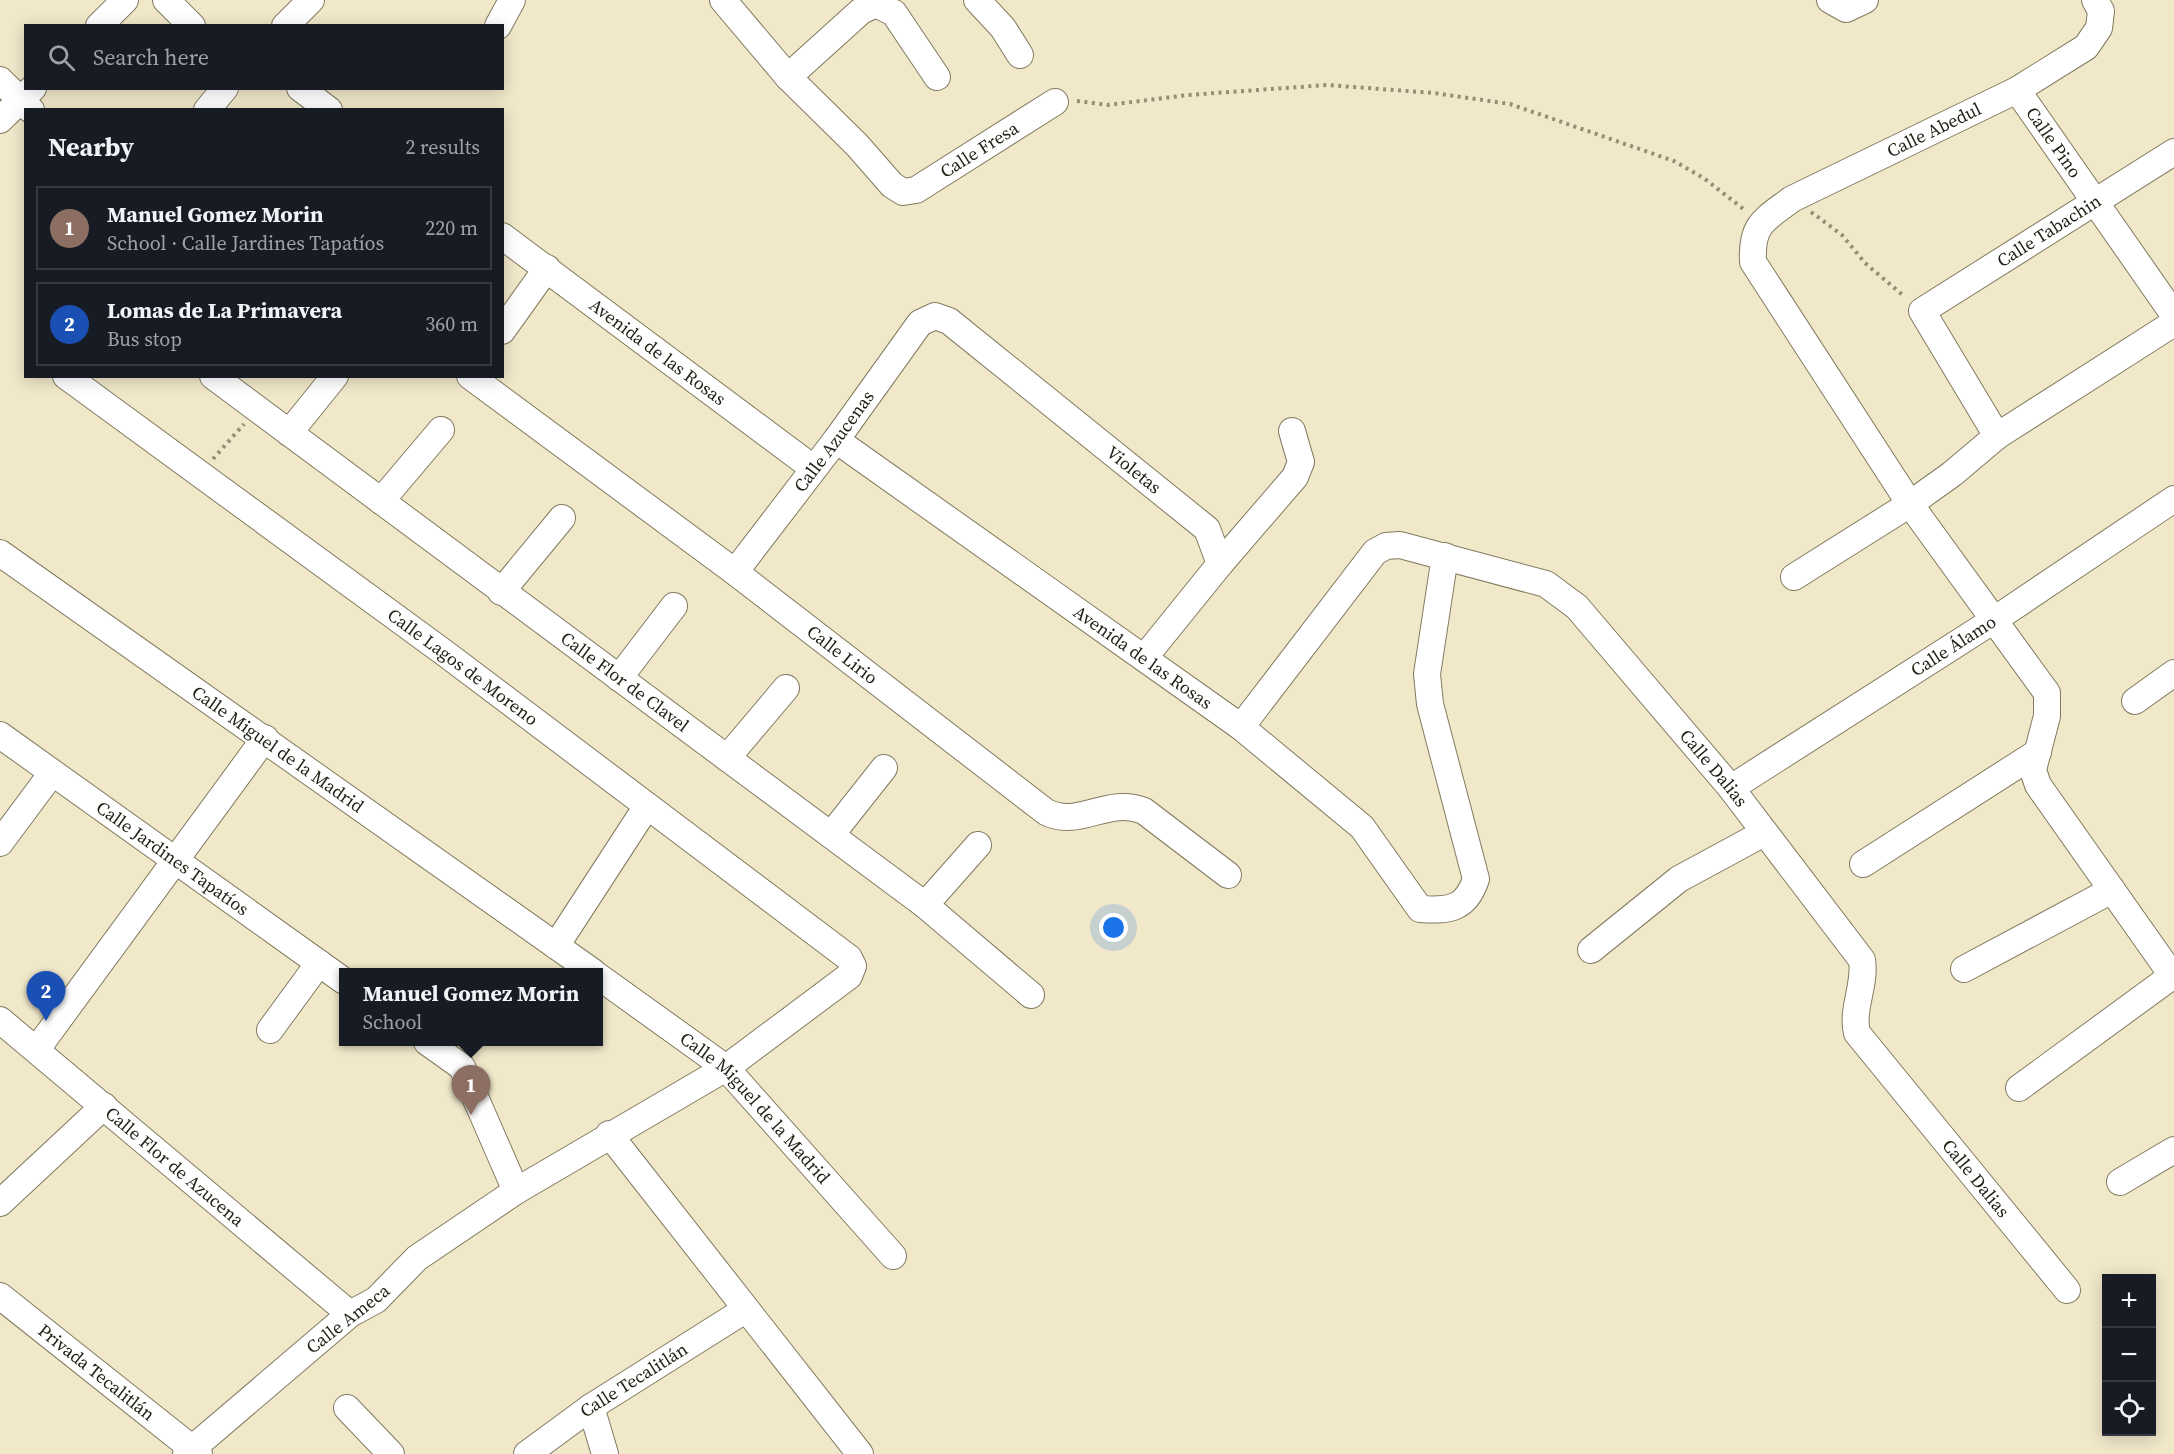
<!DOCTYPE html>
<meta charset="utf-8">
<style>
:root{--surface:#171b24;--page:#242831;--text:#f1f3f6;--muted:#9ea1a6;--line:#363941;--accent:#ea580c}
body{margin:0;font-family:"Source Serif 4",serif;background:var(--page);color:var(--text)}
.controls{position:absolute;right:18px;bottom:18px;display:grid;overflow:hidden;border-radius:0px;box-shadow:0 3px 15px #0003}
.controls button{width:54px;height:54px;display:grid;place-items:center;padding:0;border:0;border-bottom:2px solid var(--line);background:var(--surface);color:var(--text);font:30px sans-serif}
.you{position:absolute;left:1114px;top:928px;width:21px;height:21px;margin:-15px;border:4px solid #fff;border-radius:50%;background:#1a73e8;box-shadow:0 0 0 9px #1a73e833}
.badge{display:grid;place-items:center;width:39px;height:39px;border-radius:50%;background:var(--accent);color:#fff;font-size:20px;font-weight:700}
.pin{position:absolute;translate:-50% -50px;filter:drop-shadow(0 2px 3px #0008)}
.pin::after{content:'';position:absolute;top:32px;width:21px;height:18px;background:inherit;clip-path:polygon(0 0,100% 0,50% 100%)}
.popup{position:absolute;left:339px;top:968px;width:264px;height:78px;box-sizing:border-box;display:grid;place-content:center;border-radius:0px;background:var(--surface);filter:drop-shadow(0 2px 4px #0005);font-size:20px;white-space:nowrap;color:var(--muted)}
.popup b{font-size:22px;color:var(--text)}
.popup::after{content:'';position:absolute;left:50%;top:100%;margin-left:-12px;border:12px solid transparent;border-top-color:var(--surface)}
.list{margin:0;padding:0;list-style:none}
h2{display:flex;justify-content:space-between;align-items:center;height:78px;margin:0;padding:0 24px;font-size:26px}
h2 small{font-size:20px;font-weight:400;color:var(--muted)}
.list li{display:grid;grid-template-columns:39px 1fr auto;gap:18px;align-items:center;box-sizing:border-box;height:84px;margin:0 12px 12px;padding:0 12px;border:2px solid var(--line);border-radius:0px}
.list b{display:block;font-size:22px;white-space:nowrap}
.list p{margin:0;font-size:20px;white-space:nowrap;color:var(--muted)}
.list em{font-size:20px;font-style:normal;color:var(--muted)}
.icon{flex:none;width:33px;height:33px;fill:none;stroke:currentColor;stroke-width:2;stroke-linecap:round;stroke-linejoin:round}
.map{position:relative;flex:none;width:2174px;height:1454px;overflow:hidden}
.search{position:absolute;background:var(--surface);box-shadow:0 3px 15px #0003;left:24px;top:24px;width:480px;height:66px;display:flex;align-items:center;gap:15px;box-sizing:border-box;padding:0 21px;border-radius:0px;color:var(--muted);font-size:22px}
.panel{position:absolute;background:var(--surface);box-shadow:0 3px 15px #0003;left:24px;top:108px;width:480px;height:270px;border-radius:0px}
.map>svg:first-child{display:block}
</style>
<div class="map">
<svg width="2174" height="1454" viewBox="0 0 2174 1454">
<rect width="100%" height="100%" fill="#f1e8ca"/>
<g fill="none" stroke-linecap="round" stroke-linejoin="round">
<g stroke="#827a5f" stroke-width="28">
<g id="minor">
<polyline points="166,0 192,26"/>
<path id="s1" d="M723,0L788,77L857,145L892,185L903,192L916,190L1055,102"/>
<polyline points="977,0 1003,28 1020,55"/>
<polyline points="1830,0 1846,9 1865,0"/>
<path d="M2095,0L2101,11L2099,28L2086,47L2017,90L1792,199C1764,220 1751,224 1753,262L1910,504L2047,693V716L2033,770L2038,785L2174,978"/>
<polyline points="99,26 125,0"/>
<polyline points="285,26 311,0"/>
<polyline points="498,26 512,0"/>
<polyline points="788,77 861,11 876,4 894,13 937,77"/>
<polyline points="0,80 31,110"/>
<polyline points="300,88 329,110"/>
<path id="s2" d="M2017,90L2174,315"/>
<polyline points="207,110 225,88"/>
<polyline points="0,120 33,88"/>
<path id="s3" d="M502,236L813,468"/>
<polyline points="502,331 547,268"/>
<path id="s4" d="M66,376L446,654L849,958L853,966L849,976L726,1068L516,1191L417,1258L376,1300L350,1314L186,1454"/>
<path id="s5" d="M213,376L925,905L1031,995"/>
<path id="s6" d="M470,376L735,572L1046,812C1080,829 1107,796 1144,811L1228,875"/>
<polyline points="289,433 335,376"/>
<path id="s7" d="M1997,436L1922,311L2174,152"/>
<path id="s8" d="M836,440L1241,727L1362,827L1420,909C1450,911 1466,909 1476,879L1430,704L1427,674L1445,556"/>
<polyline points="381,501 441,430"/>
<path id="s9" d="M0,553L593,972"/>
<path id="s10" d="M735,572L836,440L920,323L935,316L949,321L1207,529L1220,564"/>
<polyline points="1794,577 1910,504 1952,474 1997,436 2174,323"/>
<polyline points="501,592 562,518"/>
<polyline points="1144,658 1220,564 1295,477 1301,462 1292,431"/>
<polyline points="619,678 674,606"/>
<polyline points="2135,701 2174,673"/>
<path id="s11" d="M1241,727L1375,552L1386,546L1400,545L1546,584L1577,607L1731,788L1862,960C1866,985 1851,1009 1857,1033L2067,1290"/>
<path id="s12" d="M0,735L344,981"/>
<polyline points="727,758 786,688"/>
<path id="s13" d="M1731,788L1994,620L2174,499"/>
<polyline points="831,835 884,768"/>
<polyline points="0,843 52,773"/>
<polyline points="1863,864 2038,752"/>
<polyline points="925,905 978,845"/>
<polyline points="556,946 647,806"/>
<polyline points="1591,950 1679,879 1764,833"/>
<polyline points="1964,969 2112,890"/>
<path id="s14" d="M598,976L726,1068L893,1256"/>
<path id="s15" d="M0,1020L350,1314"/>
<polyline points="270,1030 319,963"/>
<polyline points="427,1042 462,1067 516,1191"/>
<polyline points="37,1049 265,738"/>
<polyline points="2019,1088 2172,976"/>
<polyline points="609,1134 860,1454"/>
<polyline points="2120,1182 2174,1150"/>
<polyline points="0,1203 104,1106"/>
<path id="s16" d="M0,1296L199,1454"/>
<polyline points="591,1407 605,1454"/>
<polyline points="347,1408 391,1454"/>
<path id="s17" d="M527,1454L591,1407L745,1310"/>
</g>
</g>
<g stroke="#948e78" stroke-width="4" stroke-dasharray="3 4.5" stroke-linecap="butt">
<polyline points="1077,101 1108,105 1188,95 1327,85 1434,93 1510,104 1674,161 1705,179 1746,211"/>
<polyline points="1811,212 1842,235 1865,263 1905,297"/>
<polyline points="213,459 244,424"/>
</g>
<use href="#minor" stroke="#fff" stroke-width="26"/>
</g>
<g text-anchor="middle" stroke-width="6" stroke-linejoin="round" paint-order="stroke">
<g font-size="18" fill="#221f14" stroke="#fff">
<text transform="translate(1934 130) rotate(-26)" y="6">Calle Abedul</text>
<text dy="6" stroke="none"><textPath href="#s2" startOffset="64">Calle Pino</textPath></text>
<text dy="6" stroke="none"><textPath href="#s1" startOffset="352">Calle Fresa</textPath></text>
<text dy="6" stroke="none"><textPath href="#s7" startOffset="296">Calle Tabachin</textPath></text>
<text dy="6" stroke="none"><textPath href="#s3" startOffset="194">Avenida de las Rosas</textPath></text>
<text dy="6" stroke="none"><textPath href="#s10" startOffset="164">Calle Azucenas</textPath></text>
<text dy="6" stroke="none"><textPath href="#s10" startOffset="579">Violetas</textPath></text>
<text dy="6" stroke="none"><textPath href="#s13" startOffset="264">Calle Álamo</textPath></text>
<text dy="6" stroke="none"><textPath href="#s6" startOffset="465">Calle Lirio</textPath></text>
<text dy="6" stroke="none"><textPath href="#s8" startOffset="376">Avenida de las Rosas</textPath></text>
<text dy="6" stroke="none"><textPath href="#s4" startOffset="492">Calle Lagos de Moreno</textPath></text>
<text dy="6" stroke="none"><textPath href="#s5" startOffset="513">Calle Flor de Clavel</textPath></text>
<text dy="6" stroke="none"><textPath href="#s9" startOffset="340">Calle Miguel de la Madrid</textPath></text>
<text dy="6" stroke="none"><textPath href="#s11" startOffset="648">Calle Dalias</textPath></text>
<text dy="6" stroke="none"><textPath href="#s12" startOffset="212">Calle Jardines Tapatíos</textPath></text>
<text dy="6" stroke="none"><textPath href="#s14" startOffset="206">Calle Miguel de la Madrid</textPath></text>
<text dy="6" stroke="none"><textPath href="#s15" startOffset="228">Calle Flor de Azucena</textPath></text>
<text dy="6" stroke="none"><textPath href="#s11" startOffset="1152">Calle Dalias</textPath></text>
<text transform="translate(348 1319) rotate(-38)" y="6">Calle Ameca</text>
<text dy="6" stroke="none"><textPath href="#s16" startOffset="123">Privada Tecalitlán</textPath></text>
<text dy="6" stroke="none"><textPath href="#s17" startOffset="130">Calle Tecalitlán</textPath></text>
</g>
</g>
</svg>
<div class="controls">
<button>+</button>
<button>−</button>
<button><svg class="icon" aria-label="locate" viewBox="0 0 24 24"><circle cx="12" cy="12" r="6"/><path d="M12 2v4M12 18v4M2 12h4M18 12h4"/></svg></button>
</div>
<div class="you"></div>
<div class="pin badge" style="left:471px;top:1115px;background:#8d6e63">1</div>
<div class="popup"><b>Manuel Gomez Morin</b>School</div>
<div class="pin badge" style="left:46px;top:1021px;background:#1a4fb4">2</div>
<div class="search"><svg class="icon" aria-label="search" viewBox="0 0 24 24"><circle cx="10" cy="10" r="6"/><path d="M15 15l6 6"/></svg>Search here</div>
<section class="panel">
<h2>Nearby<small>2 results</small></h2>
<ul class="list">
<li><span class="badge" style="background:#8d6e63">1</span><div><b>Manuel Gomez Morin</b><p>School · Calle Jardines Tapatíos</p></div><em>220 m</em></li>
<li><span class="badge" style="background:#1a4fb4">2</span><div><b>Lomas de La Primavera</b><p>Bus stop</p></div><em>360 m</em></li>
</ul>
</section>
</div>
